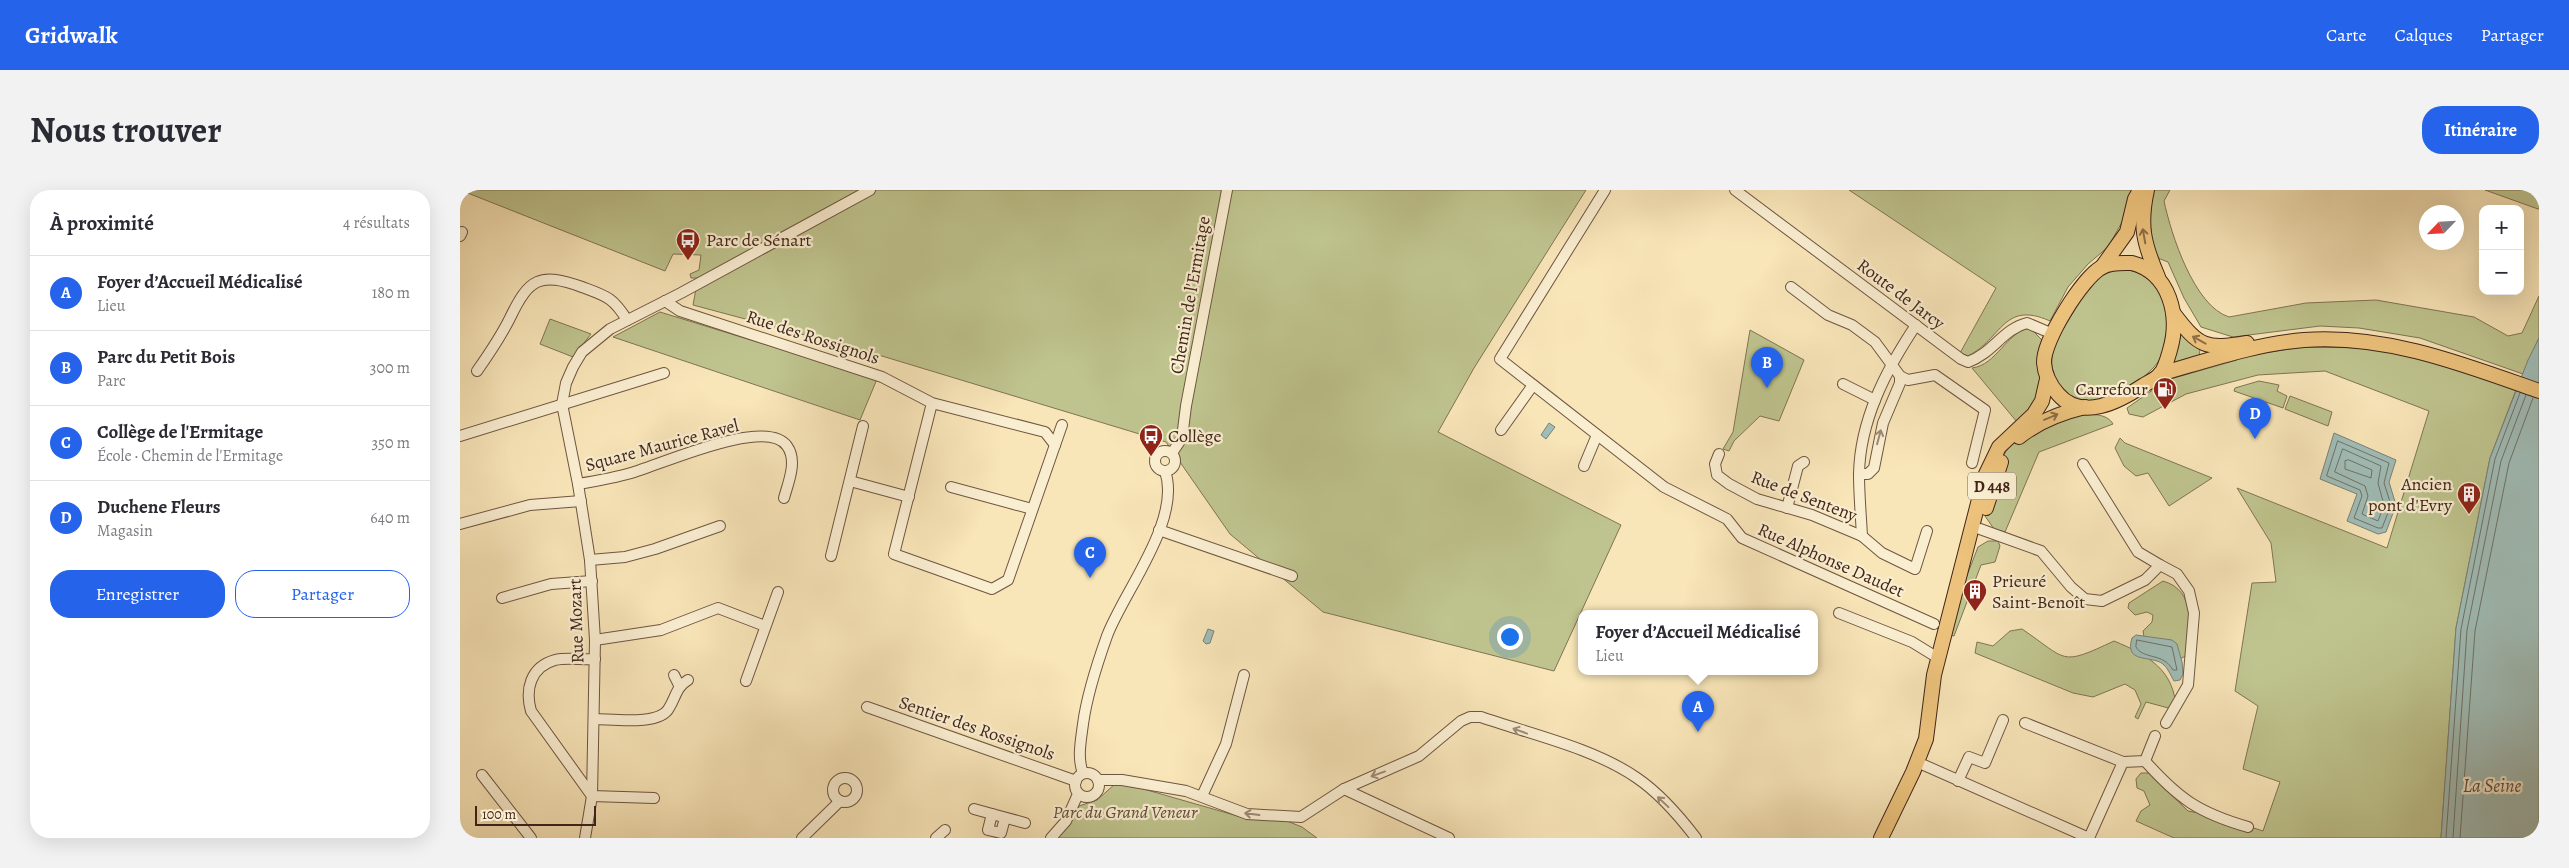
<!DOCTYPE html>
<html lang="fr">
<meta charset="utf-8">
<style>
:root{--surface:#fff;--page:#f2f2f3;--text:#2b2b33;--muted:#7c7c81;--line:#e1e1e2;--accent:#2563eb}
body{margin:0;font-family:Alegreya,serif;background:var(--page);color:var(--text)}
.controls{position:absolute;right:15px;top:15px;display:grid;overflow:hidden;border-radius:10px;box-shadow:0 5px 20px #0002}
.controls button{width:45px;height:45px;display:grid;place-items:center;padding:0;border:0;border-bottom:1px solid var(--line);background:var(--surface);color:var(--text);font:25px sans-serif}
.compass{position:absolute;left:1959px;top:15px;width:45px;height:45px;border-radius:50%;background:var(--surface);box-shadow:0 5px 20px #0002;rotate:245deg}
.scale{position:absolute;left:15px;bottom:12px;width:121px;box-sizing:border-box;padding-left:5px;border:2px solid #412519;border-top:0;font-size:14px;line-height:18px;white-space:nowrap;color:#412519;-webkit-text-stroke:4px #faeed1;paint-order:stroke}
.you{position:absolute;left:1049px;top:446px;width:18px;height:18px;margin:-12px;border:4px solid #fff;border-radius:50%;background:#1a73e8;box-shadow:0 0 0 8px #1a73e833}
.badge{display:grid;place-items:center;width:32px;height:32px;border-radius:50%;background:var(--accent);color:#fff;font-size:16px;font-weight:700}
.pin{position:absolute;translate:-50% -41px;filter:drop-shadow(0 1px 2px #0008)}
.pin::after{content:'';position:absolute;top:26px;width:18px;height:15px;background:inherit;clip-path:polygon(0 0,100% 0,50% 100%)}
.popup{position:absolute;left:1118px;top:420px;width:240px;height:65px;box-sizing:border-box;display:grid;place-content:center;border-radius:10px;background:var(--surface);filter:drop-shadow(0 1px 4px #0005);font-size:16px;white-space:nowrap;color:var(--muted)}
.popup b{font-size:19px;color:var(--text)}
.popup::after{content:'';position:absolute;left:50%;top:100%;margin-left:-10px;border:10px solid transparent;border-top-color:var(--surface)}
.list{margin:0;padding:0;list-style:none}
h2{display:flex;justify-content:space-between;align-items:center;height:65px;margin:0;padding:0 20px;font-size:21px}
h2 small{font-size:16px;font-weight:400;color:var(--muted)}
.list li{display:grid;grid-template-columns:32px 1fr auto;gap:15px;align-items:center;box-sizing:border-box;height:75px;padding:0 20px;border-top:1px solid var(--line)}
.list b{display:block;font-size:19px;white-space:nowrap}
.list p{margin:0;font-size:16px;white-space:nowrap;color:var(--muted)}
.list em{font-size:16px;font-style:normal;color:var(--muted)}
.actions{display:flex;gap:10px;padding:15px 20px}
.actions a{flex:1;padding:11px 0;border:1px solid var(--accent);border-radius:20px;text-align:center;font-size:18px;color:var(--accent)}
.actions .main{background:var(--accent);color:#fff}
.map{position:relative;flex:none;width:2079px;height:648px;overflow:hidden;border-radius:20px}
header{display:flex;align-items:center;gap:30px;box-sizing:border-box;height:70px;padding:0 25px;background:var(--accent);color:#fff}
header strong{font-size:24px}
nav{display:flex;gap:28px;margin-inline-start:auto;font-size:18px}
.intro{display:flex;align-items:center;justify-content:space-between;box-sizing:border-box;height:120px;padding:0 30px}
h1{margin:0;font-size:35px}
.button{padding:12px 22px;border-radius:20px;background:var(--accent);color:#fff;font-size:18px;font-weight:700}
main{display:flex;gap:30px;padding:0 30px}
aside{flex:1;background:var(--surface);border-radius:20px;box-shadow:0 5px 20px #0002}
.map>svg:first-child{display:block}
</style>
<header>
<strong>Gridwalk</strong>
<nav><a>Carte</a><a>Calques</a><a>Partager</a></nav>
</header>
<div class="intro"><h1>Nous trouver</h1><a class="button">Itinéraire</a></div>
<main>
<aside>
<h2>À proximité<small>4 résultats</small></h2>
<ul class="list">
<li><span class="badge">A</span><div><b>Foyer d’Accueil Médicalisé</b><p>Lieu</p></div><em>180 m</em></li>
<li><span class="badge">B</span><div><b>Parc du Petit Bois</b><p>Parc</p></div><em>300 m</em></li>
<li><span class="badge">C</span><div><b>Collège de l'Ermitage</b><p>École · Chemin de l'Ermitage</p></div><em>350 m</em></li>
<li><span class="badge">D</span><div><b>Duchene Fleurs</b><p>Magasin</p></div><em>640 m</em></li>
</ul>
<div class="actions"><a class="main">Enregistrer</a><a>Partager</a></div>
</aside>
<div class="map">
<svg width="2079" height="648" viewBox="0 0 2079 648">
<rect width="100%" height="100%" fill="#f8e5b8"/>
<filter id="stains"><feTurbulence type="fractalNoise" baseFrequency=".004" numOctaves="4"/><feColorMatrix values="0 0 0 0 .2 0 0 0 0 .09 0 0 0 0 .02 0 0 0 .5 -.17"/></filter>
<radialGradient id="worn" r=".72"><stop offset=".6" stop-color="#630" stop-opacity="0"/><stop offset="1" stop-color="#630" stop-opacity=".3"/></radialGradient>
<g fill="#bfc48e" stroke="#807454">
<polygon points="0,0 1126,0 1014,178 978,242 1161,335 1094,481 863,422 770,344 706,252 412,163 233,115 238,88 231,88 230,84 239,80 241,65 213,64 205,81"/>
<path d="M1389,0H1680L1648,57L1628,74L1608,97L1590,131C1543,110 1542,149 1508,166L1500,163L1536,98Z"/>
<path d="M1689,0H1710L1704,11C1711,44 1734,116 1769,127L1846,113L1916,110L2014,127L2048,146L2062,143L2079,106V148L2063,184L1960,148L1899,138L1860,136L1773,147L1741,137L1724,108L1708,72L1695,67L1685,10Z"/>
<polygon points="2025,0 2079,0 2079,19 2078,19"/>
<path d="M1661,79C1704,82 1718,130 1702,165C1694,182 1675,194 1659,202C1647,208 1634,214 1620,210C1609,207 1602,201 1597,192C1583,167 1600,144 1613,123C1619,112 1625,101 1634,92C1642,85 1651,81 1661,79Z"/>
<polygon points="200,122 417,189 400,230 153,147"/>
<polygon points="90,129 131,144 113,167 80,154"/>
<path d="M1570,138L1582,150L1578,163L1582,200L1579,210L1557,232L1512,178C1537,175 1546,142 1570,138Z"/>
<polygon points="1290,140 1344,170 1319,231 1300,226 1274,251 1269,261 1263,259 1273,242"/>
<polygon points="1722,142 1740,158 1739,170 1712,174"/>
<polygon points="1842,157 1910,158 1969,170 2056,200 2030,268 1996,438 1981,648 1714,648 1676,631 1681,621 1690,615 1684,601 1677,598 1676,589 1681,583 1689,583 1728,621 1760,627 1803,641 1820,592 1783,579 1798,516 1775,501 1792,393 1816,392 1811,353 1777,298 1927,358 1969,221 1865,181 1798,185 1726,204 1683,227 1669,224 1667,218 1707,190 1777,170 1779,167"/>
<polygon points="1799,191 1819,195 1817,201 1827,206 1823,218 1774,201 1775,198"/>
<polygon points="1830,206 1872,222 1868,236 1825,219"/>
<path d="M1617,224C1629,225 1646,222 1653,234L1579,262L1545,342L1534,339L1525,326C1532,300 1536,261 1562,246C1579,237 1599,231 1617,224Z"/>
<polygon points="1660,248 1665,253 1752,288 1709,316 1688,283 1676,286 1664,276 1655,258"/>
<polygon points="1528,351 1538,351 1540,356 1535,372 1521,375 1494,446 1489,445 1501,401 1518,357"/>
<path d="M1703,391C1737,401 1729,437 1727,465L1720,469L1685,453L1683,441L1692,432L1693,425L1687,422L1675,425L1668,418L1669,413Z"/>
<path d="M1562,439C1608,470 1599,477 1654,451C1688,465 1715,480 1716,520L1686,512L1678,529L1675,527L1681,514L1675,500L1665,494L1633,507L1613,503L1515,463L1517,452L1533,456L1550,441Z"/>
<polygon points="655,594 680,598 788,629 827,631 842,637 857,648 597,648 608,637 619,616 637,610"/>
</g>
<g fill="#a0bdb7" stroke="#7a8078">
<polygon points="2079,148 2079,648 1981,648 1996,438 2030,268 2068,170"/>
<polygon points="1089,233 1095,237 1086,249 1081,245"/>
<polygon points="1874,243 1936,270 1929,292 1936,315 1926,342 1918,344 1887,331 1897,304 1860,289"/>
<polygon points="748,439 754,441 750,453 746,454 743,451"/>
<path d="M1676,445L1712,450L1717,454L1722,472L1723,484L1720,490L1714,491C1711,486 1708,478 1703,474C1691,465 1664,474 1672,448Z"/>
</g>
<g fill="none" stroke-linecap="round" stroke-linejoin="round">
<g stroke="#707168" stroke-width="1">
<polygon points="1878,251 1929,273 1924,293 1931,315 1922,338 1918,338 1894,328 1902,306 1900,300 1867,286"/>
<polygon points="1883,259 1921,276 1918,293 1924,315 1918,331 1902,324 1908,306 1905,296 1875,282"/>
<polygon points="1889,270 1912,280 1911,288 1885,279 1885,271"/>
<path d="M1677,450L1712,457L1717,480H1713C1703,462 1683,470 1676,457Z"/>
<polyline points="1986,648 2001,439 2035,269 2060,203"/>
<polyline points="1993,648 2007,440 2041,271 2066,205"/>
<polyline points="2000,648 2015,441 2049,273 2073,208"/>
</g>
<g stroke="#6f5541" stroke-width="12">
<g id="minor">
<polyline points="1145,0 1040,169 1204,297 1267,329 1282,348 1474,434"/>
<path d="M1275,0L1501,169L1508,172C1533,163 1543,139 1567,133L1593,144"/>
<polyline points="0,46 2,42"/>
<polyline points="1331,97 1368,125 1392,135 1415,152 1440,186 1448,190 1475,185 1525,220 1512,273"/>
<polyline points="205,111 220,121 422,187 472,213 585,242 595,255 548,390 532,399 434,364 472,213"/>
<path d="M17,181C29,164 41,146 50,128C69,88 80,82 122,97C146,106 153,107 167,130"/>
<polyline points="1383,194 1415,210"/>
<polyline points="1041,240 1073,195"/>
<polyline points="0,246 204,183"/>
<polyline points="595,255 602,235"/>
<circle cx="705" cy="271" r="10"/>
<polyline points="712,263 722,248 726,216 767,0"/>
<polyline points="1259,264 1255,274 1257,285 1269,294 1297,309 1352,325 1402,346 1422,363 1455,379 1467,341"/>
<polyline points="1623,274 1678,362 1700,375"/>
<polyline points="1124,276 1137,245"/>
<polyline points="1399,284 1408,284 1414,278 1423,233 1440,193 1440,186"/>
<polyline points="390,291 449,307"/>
<path d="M118,294C136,291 154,288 171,283C200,275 306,226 327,256C338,271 328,293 324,308"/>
<polyline points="491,297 572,319"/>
<polyline points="1327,318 1338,276 1344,272"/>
<polyline points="0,334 70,315 121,311"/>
<polyline points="1520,339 1581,361 1611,397 1625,409 1642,411 1685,390 1700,375 1717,384 1729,401 1734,423 1728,495 1706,533"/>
<polyline points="699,340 832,386"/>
<path d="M1402,346C1401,326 1399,305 1399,284C1400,230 1426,180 1456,135"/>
<polyline points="371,366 403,236"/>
<polyline points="130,370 165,367 195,359 260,336"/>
<polyline points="42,408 91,394 132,391"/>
<polyline points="1379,423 1452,452 1478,468"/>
<polyline points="135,450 201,440 258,418 305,436"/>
<path d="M135,469C123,470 106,467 95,470C70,477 65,500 71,521L132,606L194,608"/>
<polyline points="214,485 219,495"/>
<polyline points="286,491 318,402"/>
<polyline points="407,517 616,591"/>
<path d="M134,529C152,529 200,536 209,518C216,507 216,497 228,490"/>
<polyline points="1565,533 1663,572"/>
<path d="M1685,571C1719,609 1739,623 1788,637"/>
<polyline points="1457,572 1629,648"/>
<circle cx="627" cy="595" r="12"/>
<path d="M623,583C617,568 621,550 623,534C627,504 637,474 647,446C664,401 722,330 705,281"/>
<polyline points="22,585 71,648"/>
<circle cx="385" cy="600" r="12"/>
<path d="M638,590H662L726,601L787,624L841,627L884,599L959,566L1001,531L1010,527H1021C1070,544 1134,558 1177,588C1199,603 1220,627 1236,648"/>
<polyline points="1498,591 1509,567 1525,573 1543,530"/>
<polyline points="884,599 989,648"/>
<polyline points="742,606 766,554 784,485"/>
<polyline points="514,619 532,624"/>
<polyline points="545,628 541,643 528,640 532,624 565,633"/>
<polyline points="125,648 132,606 135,450 130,370 118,294 102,214 106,193 113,177 122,162 150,139 221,103 410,0"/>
<polyline points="342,648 380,611"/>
<polyline points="476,648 485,640"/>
<polyline points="591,648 606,631 618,604"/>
<polyline points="1629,648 1663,572 1685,571 1695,546"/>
</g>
</g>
<g stroke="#412519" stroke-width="16">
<g id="major">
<path d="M1687,0C1679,36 1684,54 1698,87"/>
<path d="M1672,73C1710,83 1720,126 1710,160C1708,167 1705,179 1700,184C1696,189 1689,192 1684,195C1660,211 1622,232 1598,204C1590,195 1585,186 1584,173C1583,151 1622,88 1642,77C1651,72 1662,73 1672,73Z"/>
<polyline points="1642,77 1667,42 1675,9 1680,0"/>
<path d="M1714,124C1739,157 1746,160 1787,153"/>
<path d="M1700,184C1746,171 1795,154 1844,150C1926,144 2003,174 2079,201"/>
<path d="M1559,247C1579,231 1600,223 1625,217"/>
<polyline points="1526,318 1541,272"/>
<polyline points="1421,648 1453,582 1466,549 1474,485 1525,286 1539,257 1574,224 1582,211 1587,189"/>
</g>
</g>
<use href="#minor" stroke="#faeed1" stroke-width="10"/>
<use href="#major" stroke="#ecc27c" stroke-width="14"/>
</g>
<defs><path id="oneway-shaft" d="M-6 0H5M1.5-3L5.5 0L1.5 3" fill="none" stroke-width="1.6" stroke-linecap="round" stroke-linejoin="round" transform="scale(1.25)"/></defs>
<g stroke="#8e6c46">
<use href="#oneway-shaft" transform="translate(1684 46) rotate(-100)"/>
<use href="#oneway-shaft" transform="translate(1739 150) rotate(-151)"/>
<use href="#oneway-shaft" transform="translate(1591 227) rotate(-23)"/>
</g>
<g stroke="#9e8a75">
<use href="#oneway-shaft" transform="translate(1419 247) rotate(-75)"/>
<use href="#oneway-shaft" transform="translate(1060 541) rotate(-160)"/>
<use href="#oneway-shaft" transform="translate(918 584) rotate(160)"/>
<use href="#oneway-shaft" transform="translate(1203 612) rotate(-137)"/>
<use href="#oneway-shaft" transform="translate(792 624) rotate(-173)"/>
</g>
<defs>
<g id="bus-pin" transform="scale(1.25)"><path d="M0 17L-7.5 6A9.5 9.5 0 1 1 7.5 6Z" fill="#8f2418" stroke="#faeed1"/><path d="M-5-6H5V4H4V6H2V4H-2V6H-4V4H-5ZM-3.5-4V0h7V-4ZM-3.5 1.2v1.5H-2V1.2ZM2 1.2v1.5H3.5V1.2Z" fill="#fff"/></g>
<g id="fuel-pin" transform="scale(1.25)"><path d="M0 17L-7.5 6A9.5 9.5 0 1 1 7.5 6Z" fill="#8f2418" stroke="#faeed1"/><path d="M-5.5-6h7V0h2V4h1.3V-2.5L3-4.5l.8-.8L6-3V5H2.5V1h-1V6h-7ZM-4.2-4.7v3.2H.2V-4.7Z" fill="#fff"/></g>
<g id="building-pin" transform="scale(1.25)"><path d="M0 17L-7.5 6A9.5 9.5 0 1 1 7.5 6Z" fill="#8f2418" stroke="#faeed1"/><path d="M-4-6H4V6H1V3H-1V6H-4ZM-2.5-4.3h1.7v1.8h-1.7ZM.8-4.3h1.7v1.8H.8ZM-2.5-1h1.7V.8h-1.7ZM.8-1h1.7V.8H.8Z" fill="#fff"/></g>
</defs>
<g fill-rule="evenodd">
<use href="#bus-pin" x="228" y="50"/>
<use href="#fuel-pin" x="1705" y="199"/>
<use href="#bus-pin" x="691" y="246"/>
<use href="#building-pin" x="2009" y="304"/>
<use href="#building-pin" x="1515" y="401"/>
</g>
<g text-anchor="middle" stroke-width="4.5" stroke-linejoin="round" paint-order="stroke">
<rect fill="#faeed1" stroke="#786150" stroke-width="1" x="1508" y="282.5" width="48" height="27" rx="4"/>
<g font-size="16" font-weight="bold" fill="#412519">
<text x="1532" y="302">D 448</text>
</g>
<g font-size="18" fill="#412519" stroke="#faeed1" text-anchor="start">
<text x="246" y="56">Parc de Sénart</text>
<text x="1688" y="205" text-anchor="end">Carrefour</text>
<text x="708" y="252">Collège</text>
<text x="1992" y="300" text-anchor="end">Ancien<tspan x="1992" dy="21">pont d'Evry</tspan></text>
<text x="1532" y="397">Prieuré<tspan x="1532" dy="21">Saint-Benoît</tspan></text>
</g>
<g font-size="18" fill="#412519" stroke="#faeed1">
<text transform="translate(1441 104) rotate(37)" y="6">Route de Jarcy</text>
<text transform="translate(730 105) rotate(-80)" y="6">Chemin de l'Ermitage</text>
<text transform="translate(353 147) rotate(18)" y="6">Rue des Rossignols</text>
<text transform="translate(202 255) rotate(-15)" y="6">Square Maurice Ravel</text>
<text transform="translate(1344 306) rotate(21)" y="6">Rue de Senteny</text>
<text transform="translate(1371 370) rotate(24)" y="6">Rue Alphonse Daudet</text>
<text transform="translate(116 431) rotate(-92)" y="6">Rue Mozart</text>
<text transform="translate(517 538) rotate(19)" y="6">Sentier des Rossignols</text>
</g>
<g font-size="18" font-style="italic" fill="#604d36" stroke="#faeed1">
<text x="665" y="628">Parc du Grand Veneur</text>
</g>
<g font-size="19" font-style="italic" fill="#594b40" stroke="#faeed1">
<text x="2032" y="602">La Seine</text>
</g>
</g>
<rect width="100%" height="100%" filter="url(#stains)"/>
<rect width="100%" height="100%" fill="url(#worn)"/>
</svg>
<div class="controls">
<button>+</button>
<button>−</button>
</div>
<svg class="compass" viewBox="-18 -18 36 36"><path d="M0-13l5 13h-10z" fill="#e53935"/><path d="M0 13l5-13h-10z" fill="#7c7c81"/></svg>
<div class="scale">100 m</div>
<div class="you"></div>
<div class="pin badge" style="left:1238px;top:542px">A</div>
<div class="popup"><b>Foyer d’Accueil Médicalisé</b>Lieu</div>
<div class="pin badge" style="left:1307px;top:198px">B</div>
<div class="pin badge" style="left:630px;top:388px">C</div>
<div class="pin badge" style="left:1795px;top:249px">D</div>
</div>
</main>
